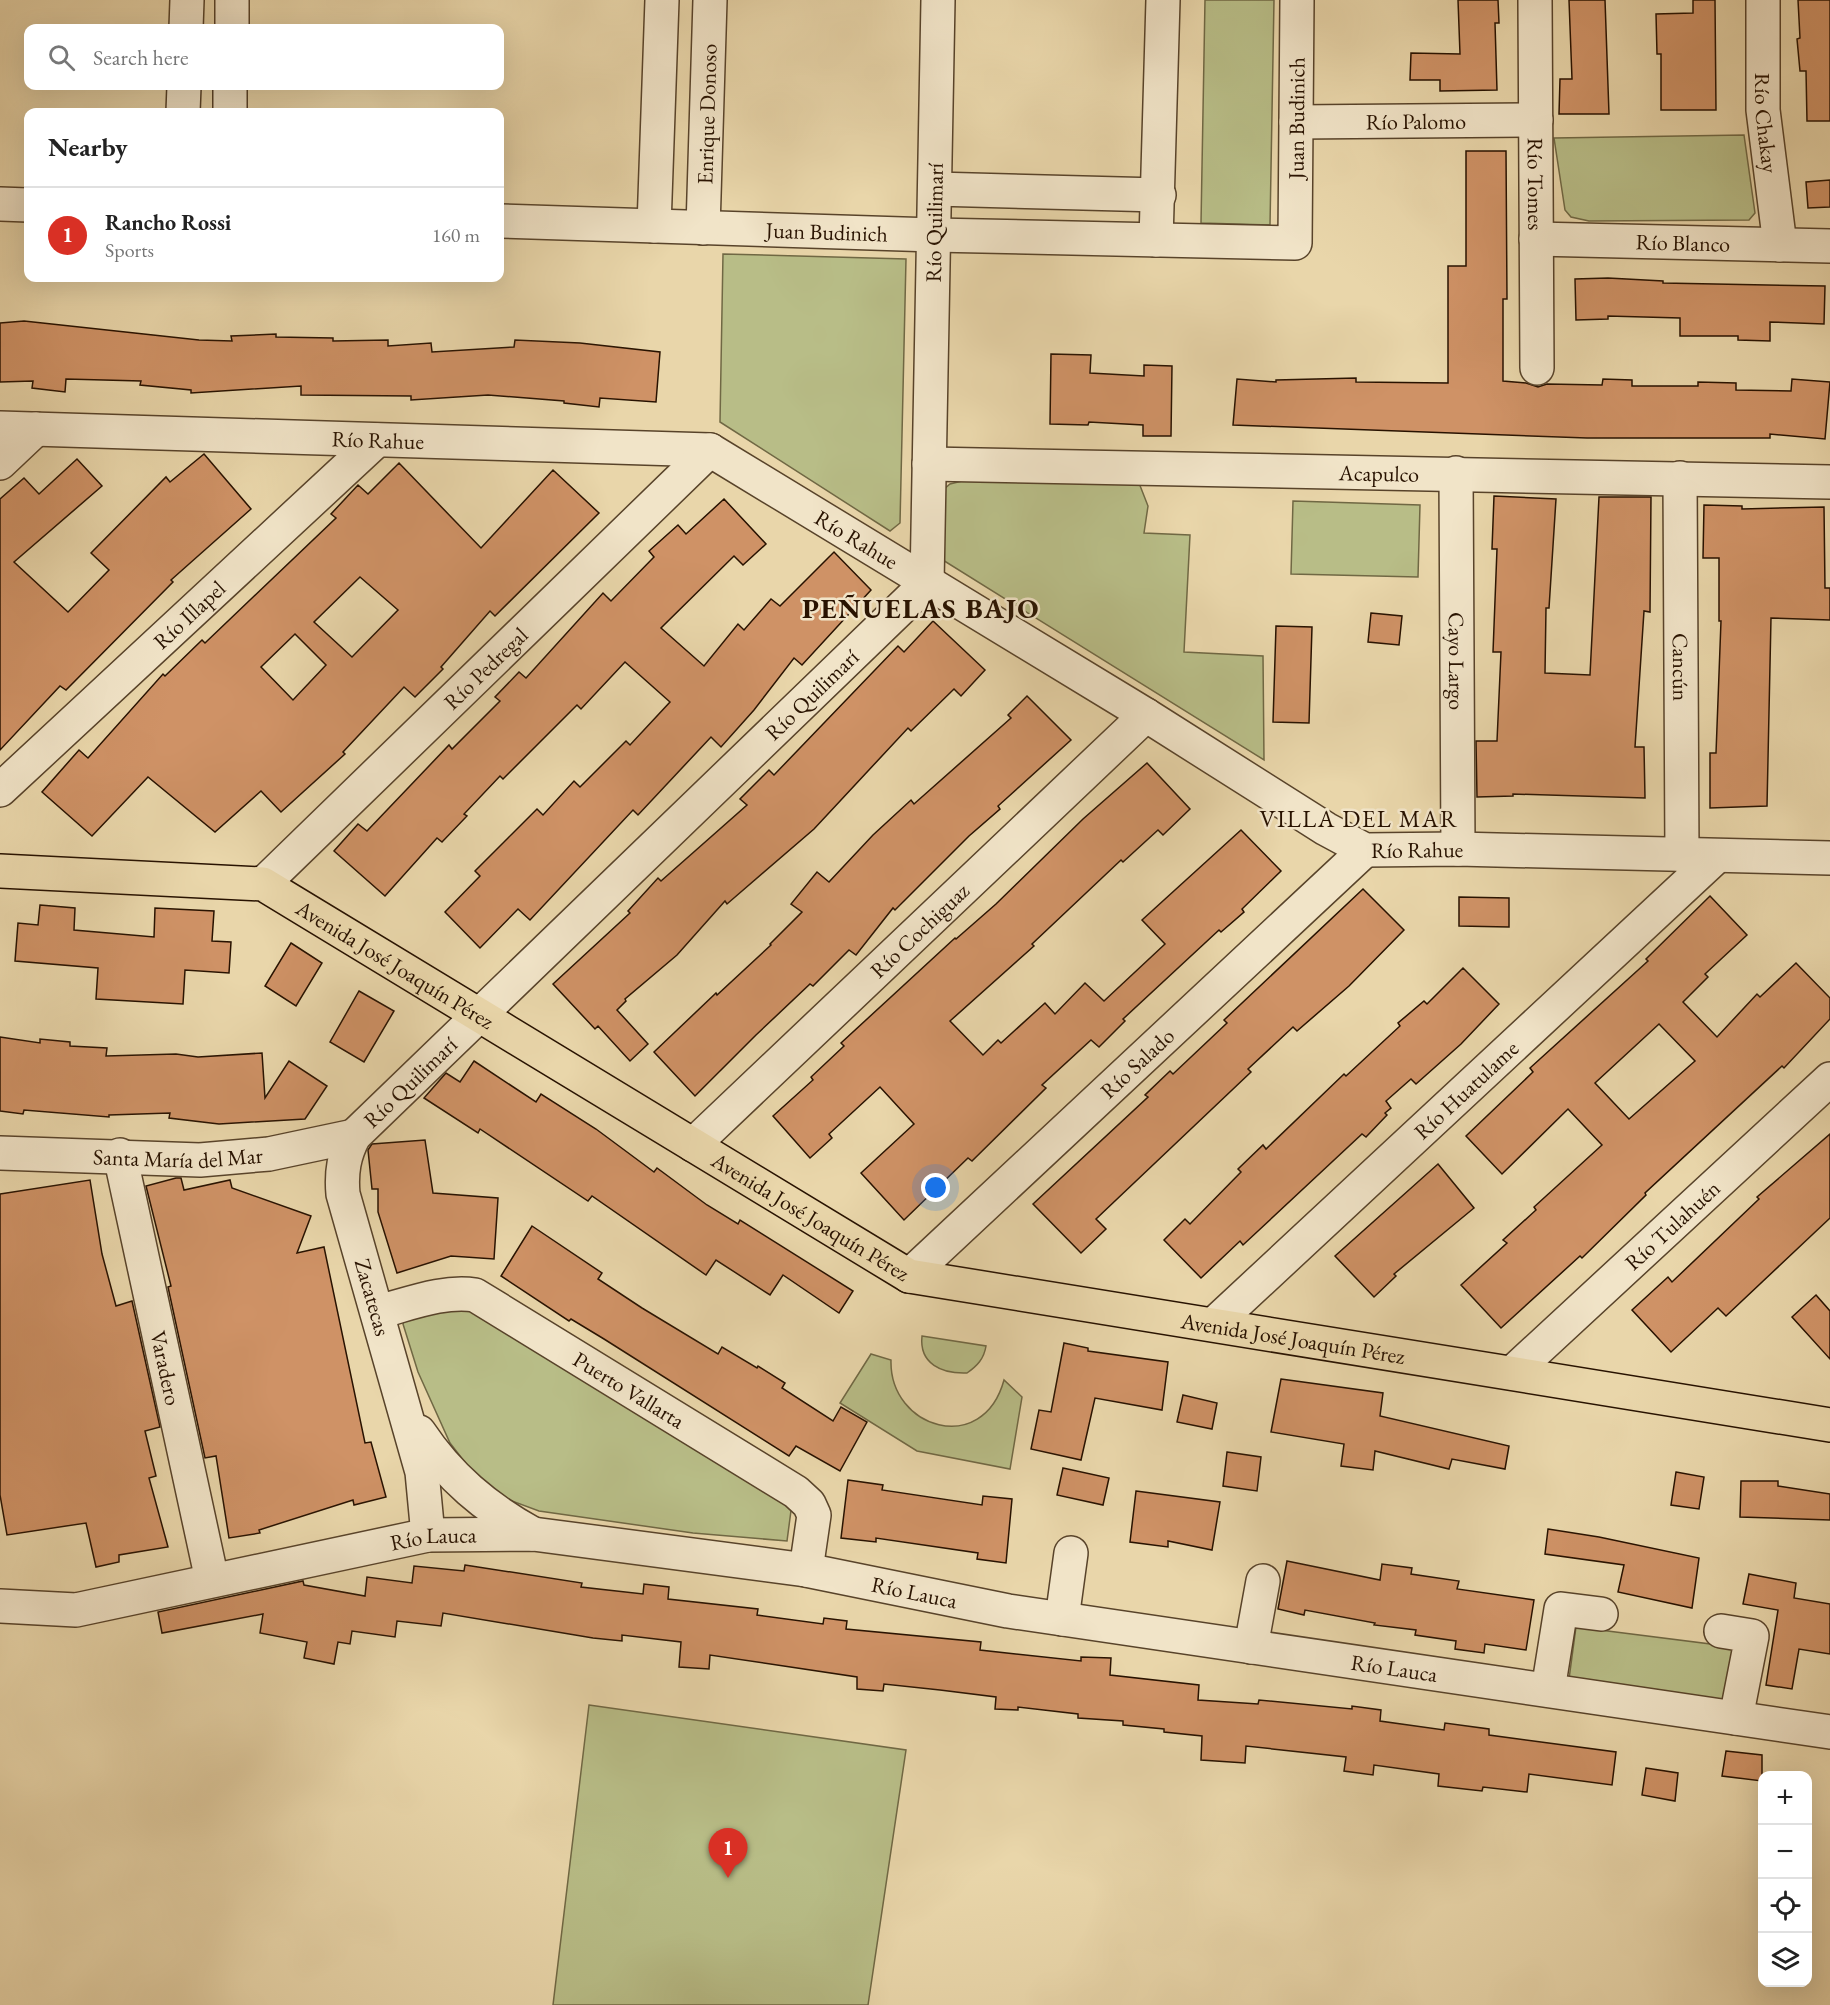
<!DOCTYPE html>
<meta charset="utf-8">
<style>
:root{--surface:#fff;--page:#f6f6f6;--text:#222;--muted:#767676;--line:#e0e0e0;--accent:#d93025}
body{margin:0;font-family:"EB Garamond",serif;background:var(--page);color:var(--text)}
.controls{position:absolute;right:18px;bottom:18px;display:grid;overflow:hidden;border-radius:12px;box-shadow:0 6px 24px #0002}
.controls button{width:54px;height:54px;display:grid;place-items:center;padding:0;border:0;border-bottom:2px solid var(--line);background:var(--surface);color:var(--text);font:30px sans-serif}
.you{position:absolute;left:936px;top:1188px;width:21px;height:21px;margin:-15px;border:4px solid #fff;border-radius:50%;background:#1a73e8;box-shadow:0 0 0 9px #1a73e833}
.badge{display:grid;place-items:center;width:39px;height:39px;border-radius:50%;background:var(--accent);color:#fff;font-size:20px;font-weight:700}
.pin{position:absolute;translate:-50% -50px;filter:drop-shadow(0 2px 3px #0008)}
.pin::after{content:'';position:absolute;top:32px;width:21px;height:18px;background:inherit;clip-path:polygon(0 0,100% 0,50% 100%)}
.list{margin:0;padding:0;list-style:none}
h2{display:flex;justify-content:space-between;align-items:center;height:78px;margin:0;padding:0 24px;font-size:26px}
h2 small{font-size:20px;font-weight:400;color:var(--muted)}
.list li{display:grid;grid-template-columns:39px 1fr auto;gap:18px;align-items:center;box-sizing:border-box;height:96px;padding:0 24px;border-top:2px solid var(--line)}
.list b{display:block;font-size:22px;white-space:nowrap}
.list p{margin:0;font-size:20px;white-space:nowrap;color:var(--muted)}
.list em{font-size:20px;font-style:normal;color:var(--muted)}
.icon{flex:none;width:33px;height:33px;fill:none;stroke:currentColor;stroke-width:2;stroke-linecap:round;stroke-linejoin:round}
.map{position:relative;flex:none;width:1830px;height:2005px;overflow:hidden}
.search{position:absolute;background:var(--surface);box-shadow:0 6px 24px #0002;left:24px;top:24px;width:480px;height:66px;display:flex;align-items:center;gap:15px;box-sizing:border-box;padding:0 21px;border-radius:12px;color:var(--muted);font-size:22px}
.panel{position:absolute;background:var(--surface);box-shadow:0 6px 24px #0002;left:24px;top:108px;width:480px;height:174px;border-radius:12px}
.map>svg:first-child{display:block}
</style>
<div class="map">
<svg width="1830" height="2005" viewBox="0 0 1830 2005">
<rect width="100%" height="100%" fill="#e9d6aa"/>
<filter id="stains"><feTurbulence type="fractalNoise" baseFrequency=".00333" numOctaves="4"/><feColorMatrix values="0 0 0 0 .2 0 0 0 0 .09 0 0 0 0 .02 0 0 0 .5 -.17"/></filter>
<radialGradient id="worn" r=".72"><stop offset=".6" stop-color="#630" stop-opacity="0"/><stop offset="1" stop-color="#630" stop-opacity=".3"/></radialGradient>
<g fill="#b8bd87" stroke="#706844" stroke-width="1.5">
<polygon points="1205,0 1274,0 1270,225 1201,223"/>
<polygon points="1744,135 1755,213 1749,220 1589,221 1571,217 1565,210 1554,138"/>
<polygon points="723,254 906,259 900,523 890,531 720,422"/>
<polygon points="962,481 1139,483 1148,506 1144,533 1190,535 1184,652 1263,656 1264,760 938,557 943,490 950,484"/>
<polygon points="1293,501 1420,505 1418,577 1291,574"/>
<polygon points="463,1297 792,1503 787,1541 693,1533 539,1511 504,1498 474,1474 450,1443 418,1372 403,1324 405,1318"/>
<path d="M922,1336L986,1346C984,1359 977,1366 967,1373C942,1374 919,1364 922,1336Z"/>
<path d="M871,1354L891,1360C889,1429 983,1457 1004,1380L1022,1397L1010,1469L917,1451L840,1403Z"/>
<polygon points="1576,1627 1734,1647 1725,1702 1569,1679"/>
<polygon points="589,1705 906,1750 868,2005 553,2005"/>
</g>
<g fill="#cf9266" stroke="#281200" stroke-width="1.5" fill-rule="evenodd">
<polygon points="1458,0 1498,0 1499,23 1495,23 1497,90 1440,91 1440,80 1410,80 1411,53 1460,54"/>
<polygon points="1569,0 1605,0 1609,114 1559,114 1560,79 1572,79"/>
<polygon points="1693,0 1715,0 1716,110 1661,110 1661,54 1657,54 1656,14 1693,13"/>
<polygon points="1798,0 1830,0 1830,121 1807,121 1806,71 1800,71 1797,39 1800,38"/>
<polygon points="1466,151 1506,151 1507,299 1503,299 1503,381 1526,383 1538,387 1547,384 1602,385 1603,379 1632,380 1632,386 1698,386 1698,382 1736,383 1736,390 1791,391 1792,379 1830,382 1825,439 1770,434 1770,438 1587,438 1233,425 1237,379 1276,382 1276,380 1356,378 1356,382 1448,383 1448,266 1466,266"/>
<polygon points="1830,180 1830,207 1808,208 1806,182"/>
<polygon points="1608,278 1663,281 1663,283 1825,286 1824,324 1770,322 1770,341 1738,340 1738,336 1680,336 1680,318 1608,316 1608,319 1576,320 1575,279"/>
<polygon points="24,321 199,340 232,341 231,336 276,334 276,337 333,338 333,341 388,340 388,346 431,343 432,352 514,347 515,340 580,343 660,352 656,402 600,398 599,407 564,403 564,401 488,395 411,400 411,396 301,395 301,386 191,393 191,390 140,385 141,381 66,379 65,392 32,388 33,381 0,382 0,323"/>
<polygon points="1051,354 1091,355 1090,373 1144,376 1144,365 1172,366 1171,436 1143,436 1143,425 1089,422 1088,425 1050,424"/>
<polygon points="204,454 251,509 171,580 173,582 66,690 60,686 0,750 0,499 24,478 39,494 77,459 102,486 14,562 68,612 109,570 91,553 166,477 170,482"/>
<path d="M399,463L481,548L553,470L599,513L495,616L490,611L441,667L443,669L415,697L404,687L343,752L345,754L281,812L261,791L215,832L148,777L92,836L42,792L79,750L88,758L163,674L165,676L202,640L205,643L336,518L331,514L358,485L368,494ZM360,577L398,610L352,657L314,622ZM295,634L326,665L293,700L261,667Z"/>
<polygon points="1494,496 1556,499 1549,608 1546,608 1545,673 1590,675 1599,497 1651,497 1650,612 1644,611 1635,747 1644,747 1645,798 1513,794 1513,796 1477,797 1476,741 1497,741 1501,652 1493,652 1497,549 1492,549"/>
<polygon points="724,499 766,544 743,565 734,556 661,628 704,666 738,624 744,630 771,599 780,606 834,552 871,590 802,665 794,658 754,710 721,747 711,737 638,815 633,810 530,920 518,909 480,948 445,912 480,876 475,871 537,809 543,815 574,781 580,787 626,741 630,745 670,702 625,662 581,709 577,705 503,779 500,776 464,814 467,816 442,842 437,838 385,896 334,851 358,824 367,831 449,745 452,749 500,701 495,697 519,672 526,678 603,593 611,601 654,557 649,551 678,525 686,534"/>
<polygon points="1704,505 1742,506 1742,509 1824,507 1825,588 1830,588 1830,620 1771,618 1767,806 1710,808 1710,753 1716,753 1721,621 1719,621 1719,558 1703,558"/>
<polygon points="1371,613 1402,616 1399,645 1368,642"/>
<polygon points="933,621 985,670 961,696 954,689 911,731 908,728 814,829 727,904 725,901 677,955 625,999 626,1001 617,1010 648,1044 630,1061 598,1026 595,1029 553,984 630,913 628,911 658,878 661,881 747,805 740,799 769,770 774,775 898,646 904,652"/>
<polygon points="1276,626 1312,627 1309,723 1273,722"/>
<polygon points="1027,696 1071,740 998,806 1000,809 969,836 895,910 893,908 856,955 849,950 813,986 810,984 756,1035 695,1096 654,1052 716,993 717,995 771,945 770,944 802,912 791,904 817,872 829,882 873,835 911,800 914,804 1011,718 1008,715"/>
<polygon points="1147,763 1190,809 1163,835 1158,830 1123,862 1121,860 1032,944 1034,946 950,1021 983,1055 998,1040 1001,1043 1045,1003 1055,1014 1085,983 1104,1001 1165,944 1142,920 1241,830 1281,871 1242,909 1244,912 1221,932 1219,930 1123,1019 1125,1021 1099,1047 1091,1040 1042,1085 1046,1088 972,1161 968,1158 904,1220 861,1173 914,1124 880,1087 829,1134 832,1138 810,1158 773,1116 813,1080 811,1077 844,1046 841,1043 955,938 956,939 996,904 1083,819"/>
<polygon points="1363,889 1404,930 1349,986 1297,1031 1293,1027 1248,1069 1251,1072 1096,1219 1106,1229 1081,1253 1033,1204 1148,1097 1145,1095 1170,1071 1173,1074 1227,1023 1224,1020"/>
<path d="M1710,896L1747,935L1705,974L1708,977L1683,1002L1717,1037L1757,994L1760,997L1796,963L1830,998V1019L1784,1068L1782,1066L1645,1193L1646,1195L1582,1258L1580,1256L1501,1328L1461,1285L1507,1243L1503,1240L1536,1210L1534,1207L1602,1145L1568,1109L1502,1174L1466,1136L1533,1072L1530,1068L1648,961L1646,959ZM1659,1024L1695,1061L1629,1119L1595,1083Z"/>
<polygon points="1459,897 1509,898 1509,927 1459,926"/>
<polygon points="40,905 75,908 74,930 154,937 155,908 214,911 212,941 231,942 229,973 185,970 183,1004 96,999 98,968 15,961 18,923 38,925"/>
<polygon points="291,943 322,963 296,1006 265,986"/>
<polygon points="1463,968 1499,1004 1461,1044 1416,1084 1411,1079 1386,1101 1391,1108 1385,1113 1387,1115 1366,1137 1362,1134 1243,1245 1240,1241 1201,1278 1164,1240 1185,1219 1190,1224 1241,1172 1238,1169 1263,1145 1266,1149 1344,1074 1346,1076 1400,1026 1398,1023 1424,1001 1427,1004"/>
<polygon points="359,991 394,1011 364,1062 330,1042"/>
<polygon points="0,1037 40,1043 40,1039 70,1042 70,1046 107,1048 106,1056 176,1054 198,1057 262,1053 265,1098 289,1061 327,1086 305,1119 219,1124 169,1118 170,1113 109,1115 109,1117 24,1110 23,1114 0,1111"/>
<polygon points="474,1061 536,1102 541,1094 596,1129 654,1172 657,1168 707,1205 738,1224 740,1220 853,1291 839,1313 783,1275 770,1295 716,1260 706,1275 592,1196 588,1201 480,1129 478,1133 424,1098 446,1073 460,1082"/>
<polygon points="1830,1134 1830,1218 1726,1316 1718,1308 1671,1352 1632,1310 1668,1277 1672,1282 1759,1199 1757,1197"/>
<polygon points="425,1140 433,1193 498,1198 494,1259 451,1256 397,1273 378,1212 378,1189 372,1189 368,1150 372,1144"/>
<polygon points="1438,1164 1474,1208 1394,1274 1396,1276 1374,1297 1335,1256"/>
<polygon points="176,1178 181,1178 184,1190 230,1180 232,1188 311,1216 297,1253 324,1247 365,1443 371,1442 386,1497 354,1505 353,1500 259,1530 260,1533 229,1538 216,1456 205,1458 168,1287 171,1286 146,1186"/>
<polygon points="90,1180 102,1254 116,1306 132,1301 160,1427 145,1431 156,1476 149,1478 168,1547 119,1555 119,1562 96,1567 86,1523 7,1535 0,1495 0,1194"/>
<polygon points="532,1226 602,1273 598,1279 642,1308 718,1354 722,1347 757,1368 758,1366 785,1383 782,1388 833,1421 841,1407 867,1422 840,1471 796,1446 789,1456 604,1339 571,1319 569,1321 501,1276"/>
<polygon points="1816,1295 1830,1311 1830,1359 1792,1317"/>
<polygon points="1064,1343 1088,1348 1088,1351 1168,1362 1162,1410 1095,1398 1081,1460 1031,1449 1039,1410 1051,1412"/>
<polygon points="1281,1379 1383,1393 1380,1416 1509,1446 1505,1469 1452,1459 1449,1469 1375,1451 1373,1470 1341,1466 1344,1444 1271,1432"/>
<polygon points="1183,1395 1217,1403 1212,1429 1177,1422"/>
<polygon points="1227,1452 1261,1457 1257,1491 1223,1486"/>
<polygon points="1063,1468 1109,1478 1103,1505 1057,1495"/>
<polygon points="1676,1472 1704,1477 1699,1509 1671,1505"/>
<polygon points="848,1480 883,1485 882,1490 982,1505 983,1496 1012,1499 1006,1563 977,1559 978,1553 876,1538 876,1542 841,1538"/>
<polygon points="1741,1481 1778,1481 1778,1486 1830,1494 1830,1520 1740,1517"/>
<polygon points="1136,1491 1220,1502 1212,1550 1168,1541 1168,1547 1130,1542"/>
<polygon points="1548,1529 1599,1537 1699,1558 1692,1608 1618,1592 1624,1565 1545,1554"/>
<polygon points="1287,1561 1380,1580 1382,1564 1412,1568 1411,1574 1459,1581 1457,1589 1534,1600 1526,1650 1485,1644 1484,1653 1455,1649 1456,1641 1415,1635 1416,1630 1374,1625 1375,1623 1305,1610 1304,1615 1278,1609"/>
<polygon points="465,1565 582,1583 581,1587 643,1594 644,1584 669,1587 668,1599 758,1609 757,1615 823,1624 824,1618 847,1621 846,1629 981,1642 980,1650 1081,1661 1081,1657 1111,1658 1110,1675 1199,1685 1198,1700 1258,1704 1259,1700 1352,1709 1352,1706 1381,1710 1380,1721 1444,1730 1445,1723 1489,1729 1489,1735 1616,1752 1612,1785 1529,1774 1527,1792 1483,1787 1482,1791 1438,1786 1439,1774 1374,1765 1373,1775 1344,1771 1346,1757 1246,1746 1245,1763 1201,1760 1202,1736 1164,1732 1164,1729 1123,1725 1123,1721 1078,1718 1078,1714 1018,1707 1018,1710 995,1709 996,1697 940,1690 884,1684 883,1691 857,1689 857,1677 710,1655 709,1669 679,1667 681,1642 622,1635 622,1641 593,1638 443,1613 441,1626 397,1621 395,1637 352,1631 350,1644 338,1642 334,1664 304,1658 307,1642 260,1633 263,1614 162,1633 158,1612 303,1581 304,1585 365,1596 367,1577 412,1583 414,1566 464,1571"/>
<polygon points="1749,1574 1796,1583 1794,1598 1830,1604 1830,1654 1799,1649 1792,1689 1766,1685 1778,1610 1743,1604"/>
<polygon points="1726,1751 1762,1755 1762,1781 1722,1776"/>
<polygon points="1646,1768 1678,1773 1675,1801 1642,1795"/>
</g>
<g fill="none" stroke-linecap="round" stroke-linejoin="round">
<g stroke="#58432a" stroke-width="36">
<g id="minor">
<path id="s1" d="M1535,0L1537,368"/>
<path id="s2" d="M1763,0V110L1780,245"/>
<polyline points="186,28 187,0"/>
<polyline points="232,28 232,0"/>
<polyline points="183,112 184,86"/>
<polyline points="230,112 230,86"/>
<path id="s3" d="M1296,122L1536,120"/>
<polyline points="935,189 1159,195"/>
<polyline points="0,204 28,205"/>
<path id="s4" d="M500,221L934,235L1295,243L1297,0"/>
<polyline points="654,226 662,0"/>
<path id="s5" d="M703,228L710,0"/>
<path id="s6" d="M1536,239L1830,246"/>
<polyline points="1156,240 1163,0"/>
<path id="s7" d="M0,428L710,450L1146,715L1326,829L1365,850L1458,849L1830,858"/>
<polyline points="0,463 36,429"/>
<path id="s8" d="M929,464L1830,482"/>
<path id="s9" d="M1456,473L1458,849"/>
<path id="s10" d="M1680,478L1682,855"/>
<path id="s11" d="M0,790L377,440"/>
<path id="s12" d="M263,884L710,450"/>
<path id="s13" d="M693,1145L1146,715"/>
<path id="s14" d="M0,1153L200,1160L269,1154L354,1136"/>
<path id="s15" d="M120,1155L212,1580"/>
<path id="s16" d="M909,1276L1365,850"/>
<path id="s17" d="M378,1312C409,1304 444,1290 475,1295L796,1492L809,1504L814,1515L806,1570"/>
<path id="s18" d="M1214,1324L1717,856"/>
<path id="s19" d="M1512,1373L1830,1079"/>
<path d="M419,1432C449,1477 486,1508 533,1534"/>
<path id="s20" d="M428,1535L422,1472L343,1194C341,1172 344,1155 354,1136L927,583L938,0"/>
<path id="s21" d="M0,1606L76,1610L428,1535L533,1534L806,1570L1008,1611L1830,1732"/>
<polyline points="1062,1619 1071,1553"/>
<polyline points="1721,1631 1752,1636 1736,1718"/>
<polyline points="1251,1647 1263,1581"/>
<polyline points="1548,1690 1561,1609 1601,1614"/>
</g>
</g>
<g stroke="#281200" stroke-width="36">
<g id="major">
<path id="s22" d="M0,871L263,884L909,1276L1830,1425"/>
</g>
</g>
<use href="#minor" stroke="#f1e4c8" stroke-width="33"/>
<use href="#major" stroke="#e9d6aa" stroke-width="33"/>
</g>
<g text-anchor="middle" stroke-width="5" stroke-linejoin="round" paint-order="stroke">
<g font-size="22" fill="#281200" stroke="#f1e4c8">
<text dy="8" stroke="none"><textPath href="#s5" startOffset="114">Enrique Donoso</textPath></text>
<text dy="8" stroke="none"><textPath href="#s4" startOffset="920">Juan Budinich</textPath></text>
<text dy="8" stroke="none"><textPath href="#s3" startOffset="120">Río Palomo</textPath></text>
<text dy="8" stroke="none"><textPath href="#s2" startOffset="123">Río Chakay</textPath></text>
<text dy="8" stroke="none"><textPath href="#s1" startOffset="184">Río Tomes</textPath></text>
<text dy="8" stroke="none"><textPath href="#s20" startOffset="1569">Río Quilimarí</textPath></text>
<text dy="8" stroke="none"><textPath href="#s4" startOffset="327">Juan Budinich</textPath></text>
<text dy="8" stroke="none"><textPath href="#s6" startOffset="147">Río Blanco</textPath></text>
<text dy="8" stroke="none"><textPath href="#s7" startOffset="378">Río Rahue</textPath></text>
<text dy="8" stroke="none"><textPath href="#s8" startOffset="450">Acapulco</textPath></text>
<text dy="8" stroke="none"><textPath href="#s7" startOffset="882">Río Rahue</textPath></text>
<text dy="8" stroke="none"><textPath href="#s11" startOffset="258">Río Illapel</textPath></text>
<text dy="8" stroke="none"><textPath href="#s9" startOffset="188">Cayo Largo</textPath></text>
<text dy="8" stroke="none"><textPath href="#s10" startOffset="189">Cancún</textPath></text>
<text dy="8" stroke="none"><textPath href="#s12" startOffset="310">Río Pedregal</textPath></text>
<text dy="8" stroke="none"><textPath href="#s20" startOffset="1048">Río Quilimarí</textPath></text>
<text dy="8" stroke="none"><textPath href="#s7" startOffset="1530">Río Rahue</textPath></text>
<text dy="8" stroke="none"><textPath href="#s13" startOffset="312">Río Cochiguaz</textPath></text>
<text dy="8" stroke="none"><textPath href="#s22" startOffset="418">Avenida José Joaquín Pérez</textPath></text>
<text dy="8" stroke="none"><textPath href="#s16" startOffset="312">Río Salado</textPath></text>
<text dy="8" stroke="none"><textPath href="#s20" startOffset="490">Río Quilimarí</textPath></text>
<text dy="8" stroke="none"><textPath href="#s18" startOffset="344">Río Huatulame</textPath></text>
<text dy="8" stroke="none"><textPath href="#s14" startOffset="178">Santa María del Mar</textPath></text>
<text dy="8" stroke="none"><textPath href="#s22" startOffset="904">Avenida José Joaquín Pérez</textPath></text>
<text dy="8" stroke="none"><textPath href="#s19" startOffset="218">Río Tulahuén</textPath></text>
<text transform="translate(373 1297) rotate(74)" y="8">Zacatecas</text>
<text dy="8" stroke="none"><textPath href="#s22" startOffset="1408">Avenida José Joaquín Pérez</textPath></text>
<text dy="8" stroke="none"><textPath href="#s15" startOffset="218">Varadero</textPath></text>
<text dy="8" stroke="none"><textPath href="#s17" startOffset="280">Puerto Vallarta</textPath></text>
<text dy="8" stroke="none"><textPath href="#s21" startOffset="441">Río Lauca</textPath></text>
<text dy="8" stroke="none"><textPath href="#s21" startOffset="927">Río Lauca</textPath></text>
<text dy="8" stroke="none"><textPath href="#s21" startOffset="1413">Río Lauca</textPath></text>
</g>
<g font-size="24" letter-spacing="1.5" fill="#281200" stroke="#f1e4c8">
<text x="1359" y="827">VILLA DEL MAR</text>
</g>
<g font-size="28" font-weight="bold" letter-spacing="1.5" fill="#281200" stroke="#f1e4c8">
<text x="921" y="618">PEÑUELAS BAJO</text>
</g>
</g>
<rect width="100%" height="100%" filter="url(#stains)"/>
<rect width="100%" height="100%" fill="url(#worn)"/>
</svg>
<div class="controls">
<button>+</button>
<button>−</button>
<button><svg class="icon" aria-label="locate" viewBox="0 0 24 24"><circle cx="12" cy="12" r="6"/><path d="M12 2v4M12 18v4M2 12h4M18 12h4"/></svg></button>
<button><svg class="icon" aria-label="layers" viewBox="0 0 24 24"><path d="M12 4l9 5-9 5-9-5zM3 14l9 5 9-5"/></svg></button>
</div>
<div class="you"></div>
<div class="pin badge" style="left:728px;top:1878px">1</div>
<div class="search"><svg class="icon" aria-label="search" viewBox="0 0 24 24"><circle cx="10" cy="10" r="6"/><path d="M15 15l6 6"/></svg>Search here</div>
<section class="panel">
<h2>Nearby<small></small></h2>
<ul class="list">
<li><span class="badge">1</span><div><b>Rancho Rossi</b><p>Sports</p></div><em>160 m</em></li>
</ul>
</section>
</div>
